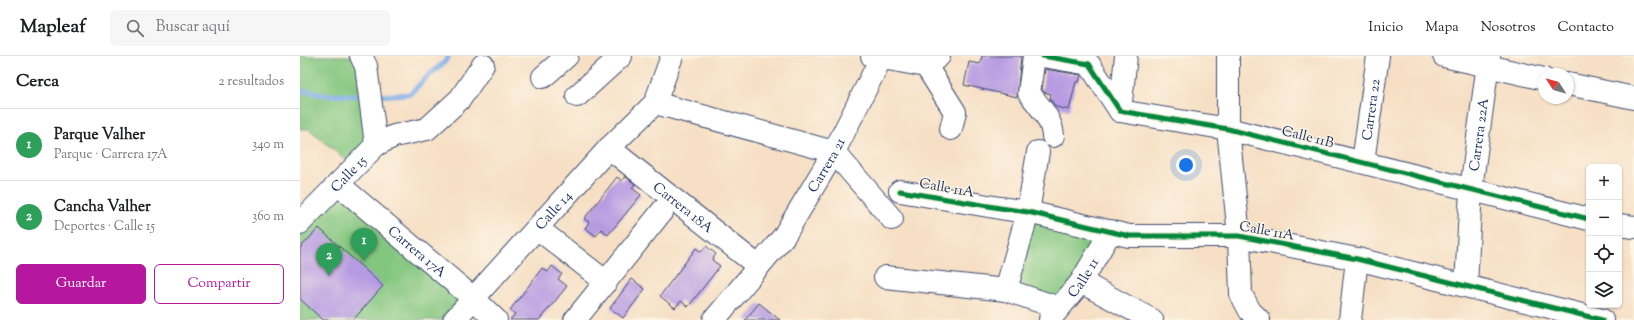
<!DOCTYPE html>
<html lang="es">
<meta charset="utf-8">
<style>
:root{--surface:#fff;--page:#f6f6f6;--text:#202124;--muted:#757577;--line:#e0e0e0;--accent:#b5179e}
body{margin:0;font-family:"Sorts Mill Goudy",serif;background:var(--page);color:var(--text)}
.controls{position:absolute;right:12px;bottom:12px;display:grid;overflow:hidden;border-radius:6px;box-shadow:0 1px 3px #0004}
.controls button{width:36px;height:36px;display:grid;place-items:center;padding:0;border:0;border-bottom:1px solid var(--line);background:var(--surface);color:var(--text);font:20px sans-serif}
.compass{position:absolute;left:1238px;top:12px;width:36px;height:36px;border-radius:50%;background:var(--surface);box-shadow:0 1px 3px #0004;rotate:306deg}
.you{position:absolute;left:886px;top:109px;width:14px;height:14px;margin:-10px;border:3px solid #fff;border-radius:50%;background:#1a73e8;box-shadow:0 0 0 6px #1a73e833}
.badge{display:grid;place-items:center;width:26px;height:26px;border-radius:50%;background:var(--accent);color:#fff;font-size:13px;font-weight:700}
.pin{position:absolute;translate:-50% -33px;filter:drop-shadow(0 1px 2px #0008)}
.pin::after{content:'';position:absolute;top:21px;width:14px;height:12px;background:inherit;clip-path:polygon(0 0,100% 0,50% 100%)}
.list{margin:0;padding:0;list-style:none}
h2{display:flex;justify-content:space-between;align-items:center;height:52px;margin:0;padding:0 16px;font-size:17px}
h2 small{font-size:13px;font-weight:400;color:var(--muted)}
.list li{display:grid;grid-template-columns:26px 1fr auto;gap:12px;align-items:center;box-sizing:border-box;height:72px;padding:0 16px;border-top:1px solid var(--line)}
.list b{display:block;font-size:15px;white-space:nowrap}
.list p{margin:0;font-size:13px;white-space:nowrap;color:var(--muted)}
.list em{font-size:13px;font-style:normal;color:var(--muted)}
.actions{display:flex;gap:8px;padding:12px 16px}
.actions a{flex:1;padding:9px 0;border:1px solid var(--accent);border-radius:6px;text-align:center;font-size:14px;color:var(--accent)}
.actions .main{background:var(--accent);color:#fff}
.icon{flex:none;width:22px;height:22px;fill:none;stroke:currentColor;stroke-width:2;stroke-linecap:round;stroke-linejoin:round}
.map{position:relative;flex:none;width:1334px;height:264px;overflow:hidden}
header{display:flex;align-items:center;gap:24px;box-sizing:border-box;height:56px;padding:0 20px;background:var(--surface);border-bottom:1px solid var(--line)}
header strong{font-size:19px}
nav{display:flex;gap:22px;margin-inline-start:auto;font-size:14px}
.search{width:280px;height:36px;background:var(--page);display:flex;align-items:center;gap:10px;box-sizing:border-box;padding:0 14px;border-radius:6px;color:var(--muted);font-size:15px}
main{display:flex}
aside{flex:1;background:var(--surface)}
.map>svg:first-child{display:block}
</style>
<header>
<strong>Mapleaf</strong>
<div class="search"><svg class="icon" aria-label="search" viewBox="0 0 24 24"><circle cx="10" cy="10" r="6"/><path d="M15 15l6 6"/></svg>Buscar aquí</div>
<nav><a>Inicio</a><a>Mapa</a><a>Nosotros</a><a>Contacto</a></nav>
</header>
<main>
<aside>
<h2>Cerca<small>2 resultados</small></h2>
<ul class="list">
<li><span class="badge" style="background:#2e9e5b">1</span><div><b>Parque Valher</b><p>Parque · Carrera 17A</p></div><em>340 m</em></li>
<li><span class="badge" style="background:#2e9e5b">2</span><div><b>Cancha Valher</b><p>Deportes · Calle 15</p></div><em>360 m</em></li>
</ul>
<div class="actions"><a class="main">Guardar</a><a>Compartir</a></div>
</aside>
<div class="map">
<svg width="1334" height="264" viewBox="0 0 1334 264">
<rect width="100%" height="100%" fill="#fcf5e5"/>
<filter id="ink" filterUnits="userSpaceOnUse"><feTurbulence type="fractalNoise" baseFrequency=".025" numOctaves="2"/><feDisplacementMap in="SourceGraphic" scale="8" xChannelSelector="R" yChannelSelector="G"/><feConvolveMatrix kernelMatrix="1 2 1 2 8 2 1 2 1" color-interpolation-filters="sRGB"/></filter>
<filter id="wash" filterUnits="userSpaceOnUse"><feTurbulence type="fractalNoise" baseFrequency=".012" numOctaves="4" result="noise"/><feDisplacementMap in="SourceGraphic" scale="16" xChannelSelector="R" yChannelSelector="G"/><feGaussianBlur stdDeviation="0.9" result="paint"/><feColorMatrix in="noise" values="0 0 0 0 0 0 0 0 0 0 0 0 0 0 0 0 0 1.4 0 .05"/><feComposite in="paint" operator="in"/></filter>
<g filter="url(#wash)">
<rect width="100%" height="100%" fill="#f6dfc4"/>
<g fill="#83c67f" stroke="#4f7a6e">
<polygon points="0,0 61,0 76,89 54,111 9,73 0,73"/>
<polygon points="38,128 173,242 154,264 0,264 0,167"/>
<polygon points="728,156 811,175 759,252 706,234"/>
</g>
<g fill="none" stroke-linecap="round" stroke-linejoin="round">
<g stroke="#7fade9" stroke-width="5">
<polyline points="0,35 8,35 23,39 66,40"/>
<polyline points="76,40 110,38 129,19 144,7 149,0"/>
</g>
</g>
<g id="blocks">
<g fill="#b69ae2">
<polygon points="682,0 721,0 717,41 664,29 669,6 680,8"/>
<polygon points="745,13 781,19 779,26 776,26 769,54 756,51 750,43 751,38 744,36 742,33"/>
<polygon points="325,120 335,128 332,132 341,139 308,179 301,173 296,180 285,172 289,166 284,163 317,121 322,125"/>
<polygon points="19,172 83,230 53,264 23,264 0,243 0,192"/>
<polygon points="406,190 416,198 412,204 420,210 388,251 381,245 375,252 360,240 396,192 401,196"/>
<polygon points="252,210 262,218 258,223 267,230 256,244 239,264 210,264 215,258 210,254 230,228 242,212 248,216"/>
<polygon points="332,223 345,233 323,262 310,252"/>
<polygon points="459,247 480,264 445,264"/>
</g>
</g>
</g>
<g filter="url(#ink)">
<use href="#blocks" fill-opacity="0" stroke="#3c496d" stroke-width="1"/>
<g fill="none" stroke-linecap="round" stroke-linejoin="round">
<g stroke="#3c496d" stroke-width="24">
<g id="minor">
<polyline points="572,0 626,10 639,0"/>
<path d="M734,0L729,37C739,50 752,63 753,80"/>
<polyline points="743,0 789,8 820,55 928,73 1289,163"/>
<polyline points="928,0 928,73 939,180 941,238 950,255 959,264"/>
<polyline points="1144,0 1244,23"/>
<polyline points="626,10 655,56 651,73"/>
<polyline points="243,21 267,0"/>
<polyline points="1268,28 1334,42"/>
<polyline points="277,40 321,0"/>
<polyline points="355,47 534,96 592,163"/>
<polyline points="820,55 826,0"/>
<polyline points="76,89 94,80 127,73 160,43 183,9"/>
<path id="s1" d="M309,92L458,210"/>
<path id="s2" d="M1063,106L1078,0"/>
<path id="s3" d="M38,128L173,242L196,264"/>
<polyline points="600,135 700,152 728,156 829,180 939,180 1057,203 1302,264"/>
<path id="s4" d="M0,167L76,89L66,10L61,0"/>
<polyline points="1319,169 1334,171"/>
<polyline points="237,172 306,226"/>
<polyline points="585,221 706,234 759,252"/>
<polyline points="781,226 852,264"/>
<path id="s5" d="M1166,230L1171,133L1189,0"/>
<polyline points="706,234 728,156 738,96"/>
<path id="s6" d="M750,263L781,226L811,175"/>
<path id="s7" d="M154,264L309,92L355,47L372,0"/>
<polyline points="275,264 363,154"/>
<path id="s8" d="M414,264L484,180L534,96L582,0"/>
<polyline points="1050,264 1057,203"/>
</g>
</g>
<use href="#minor" stroke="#fff" stroke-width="22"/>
<g stroke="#fcf5e5" stroke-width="8">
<g id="cycleway">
<polyline points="743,0 789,8 820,55 928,73 1289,163"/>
<polyline points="600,135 700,152 728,156 829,180 939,180 1057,203 1302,264"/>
</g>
</g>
<use href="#cycleway" stroke="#00873e" stroke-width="5"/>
</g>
</g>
<g text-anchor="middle" stroke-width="3" stroke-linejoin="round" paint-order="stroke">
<g font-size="14" fill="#1b2f5e" stroke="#fcf5e5">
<text dy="5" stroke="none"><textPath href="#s2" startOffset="53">Carrera 22</textPath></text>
<text dy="5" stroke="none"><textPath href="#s5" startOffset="152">Carrera 22A</textPath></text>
<text transform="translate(1008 80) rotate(14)" y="5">Calle 11B</text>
<text dy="5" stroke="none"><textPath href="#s8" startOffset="192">Carrera 21</textPath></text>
<text dy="5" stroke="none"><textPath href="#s4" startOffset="69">Calle 15</textPath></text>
<text transform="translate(647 131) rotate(10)" y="5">Calle 11A</text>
<text dy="5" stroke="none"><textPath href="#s1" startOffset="95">Carrera 18A</textPath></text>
<text dy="5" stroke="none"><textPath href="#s7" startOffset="148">Calle 14</textPath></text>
<text transform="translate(967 174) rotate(10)" y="5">Calle 11A</text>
<text dy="5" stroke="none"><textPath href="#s3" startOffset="104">Carrera 17A</textPath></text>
<text dy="5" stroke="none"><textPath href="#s6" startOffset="53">Calle 11</textPath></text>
</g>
</g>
</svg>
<div class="controls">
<button>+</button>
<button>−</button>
<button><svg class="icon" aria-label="locate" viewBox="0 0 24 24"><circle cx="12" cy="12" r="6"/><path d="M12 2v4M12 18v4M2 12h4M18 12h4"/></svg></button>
<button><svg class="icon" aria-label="layers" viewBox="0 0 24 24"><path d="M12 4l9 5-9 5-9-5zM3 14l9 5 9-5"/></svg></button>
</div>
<svg class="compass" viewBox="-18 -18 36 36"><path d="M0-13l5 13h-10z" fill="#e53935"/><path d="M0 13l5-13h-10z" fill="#757577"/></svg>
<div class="you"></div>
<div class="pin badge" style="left:64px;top:205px;background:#2e9e5b">1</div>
<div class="pin badge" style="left:29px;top:220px;background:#2e9e5b">2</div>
</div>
</main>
